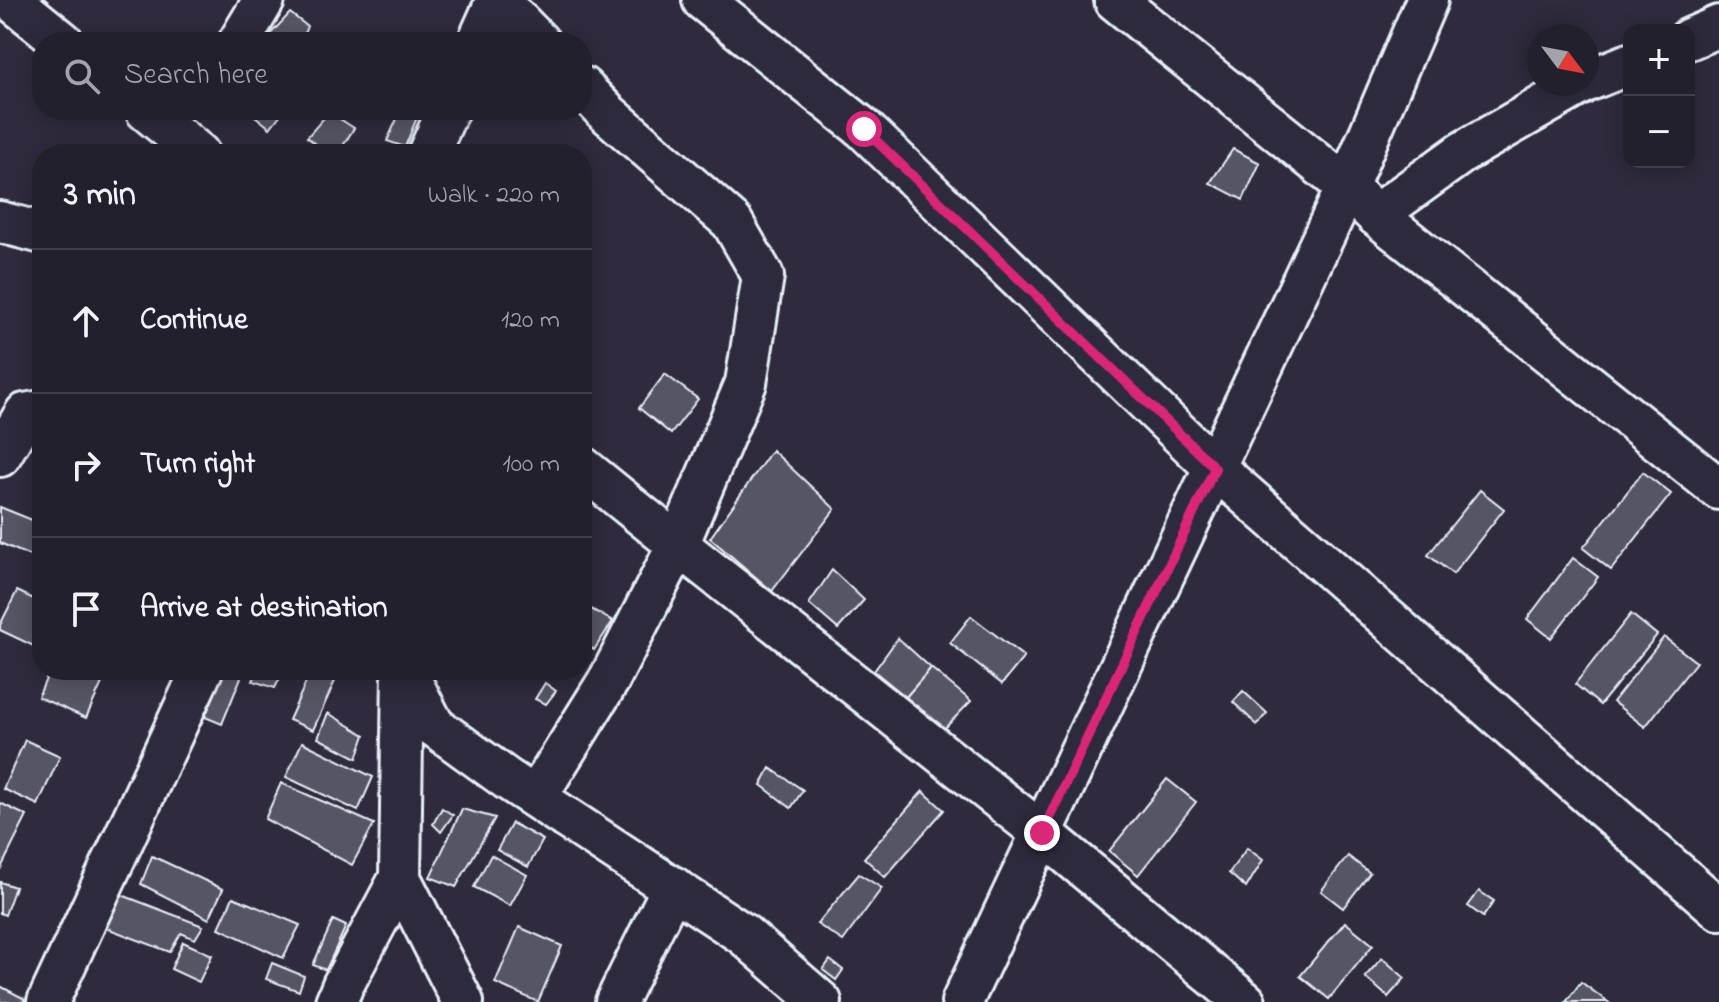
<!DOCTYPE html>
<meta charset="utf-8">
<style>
:root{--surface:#23202e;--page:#2f2d3a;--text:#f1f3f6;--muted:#a3a3aa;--line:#403e4a}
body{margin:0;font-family:"Indie Flower",sans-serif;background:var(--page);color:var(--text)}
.controls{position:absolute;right:24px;top:24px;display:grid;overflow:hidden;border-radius:16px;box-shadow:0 4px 20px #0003}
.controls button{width:72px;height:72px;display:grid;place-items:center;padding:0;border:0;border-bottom:2px solid var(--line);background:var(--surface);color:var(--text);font:40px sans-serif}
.compass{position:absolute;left:1527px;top:24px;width:72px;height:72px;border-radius:50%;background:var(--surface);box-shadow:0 4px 20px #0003;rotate:122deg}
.stop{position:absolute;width:24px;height:24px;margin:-18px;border:6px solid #db2777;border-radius:50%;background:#fff}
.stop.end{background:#db2777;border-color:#fff;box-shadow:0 2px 8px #0008}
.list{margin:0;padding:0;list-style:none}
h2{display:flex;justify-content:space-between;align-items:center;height:104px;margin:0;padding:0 32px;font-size:34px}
h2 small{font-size:26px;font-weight:400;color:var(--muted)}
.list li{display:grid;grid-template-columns:52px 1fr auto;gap:24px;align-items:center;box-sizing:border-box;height:144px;padding:0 32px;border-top:2px solid var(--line)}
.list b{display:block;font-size:30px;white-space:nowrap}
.list em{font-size:26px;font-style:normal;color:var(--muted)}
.icon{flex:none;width:44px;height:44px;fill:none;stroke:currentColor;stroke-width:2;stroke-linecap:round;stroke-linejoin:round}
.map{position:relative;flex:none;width:1719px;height:1002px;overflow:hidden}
.search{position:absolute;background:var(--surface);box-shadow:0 4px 20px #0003;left:32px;top:32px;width:560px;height:88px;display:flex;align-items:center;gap:20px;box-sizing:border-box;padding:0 28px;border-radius:32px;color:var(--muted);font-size:30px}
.panel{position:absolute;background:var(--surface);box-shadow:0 4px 20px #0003;left:32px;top:144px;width:560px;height:536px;border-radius:32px}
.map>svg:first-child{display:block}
</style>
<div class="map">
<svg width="1719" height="1002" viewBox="0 0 1719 1002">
<rect width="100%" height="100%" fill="#2f2a3d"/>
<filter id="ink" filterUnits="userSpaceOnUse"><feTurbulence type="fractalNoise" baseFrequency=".0125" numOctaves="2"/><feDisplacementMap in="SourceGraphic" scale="16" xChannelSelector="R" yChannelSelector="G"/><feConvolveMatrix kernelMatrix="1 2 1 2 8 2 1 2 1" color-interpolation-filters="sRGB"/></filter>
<g filter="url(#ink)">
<g fill="#575565" stroke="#e8f1f8" stroke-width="2">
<polygon points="290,13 307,26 301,42 263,42"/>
<polygon points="252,110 284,110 270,128 250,112"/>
<polygon points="401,110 420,110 405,147 387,141"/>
<polygon points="329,112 354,128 338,154 329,154 307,137"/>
<polygon points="1233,149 1260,163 1243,200 1210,183"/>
<polygon points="665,374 698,399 671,434 639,408"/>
<polygon points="772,450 835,509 772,591 710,538"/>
<polygon points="1643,472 1671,494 1611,570 1583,548"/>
<polygon points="1480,490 1504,509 1453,574 1428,555"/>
<polygon points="0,507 42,524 42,561 0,543"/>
<polygon points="1573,558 1598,577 1551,638 1527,619"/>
<polygon points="832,570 864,600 838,629 809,604"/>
<polygon points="17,591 42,603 42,650 0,630 0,625"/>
<polygon points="582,604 613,621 594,650 582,641"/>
<polygon points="1631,614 1657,635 1600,705 1575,684"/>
<polygon points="971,616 1024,657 1002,684 950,643"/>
<polygon points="1664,637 1696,662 1645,727 1613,702"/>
<polygon points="898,638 931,668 906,697 874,671"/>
<polygon points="931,668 971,701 942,731 906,697"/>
<polygon points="50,670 73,670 102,683 86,718 38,697"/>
<polygon points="224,670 244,670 222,724 205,717"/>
<polygon points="258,670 284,670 275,688 253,681"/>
<polygon points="311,671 335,681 313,730 289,720"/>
<polygon points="545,683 556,691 546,704 535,699"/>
<polygon points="1243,691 1267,713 1257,725 1233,702"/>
<polygon points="328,713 365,735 357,758 318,738"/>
<polygon points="25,740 60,756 38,805 3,789"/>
<polygon points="302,742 373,777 358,811 286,777"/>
<polygon points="770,768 803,790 791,808 761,785"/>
<polygon points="1167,779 1196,802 1138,875 1109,851"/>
<polygon points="281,783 374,824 352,865 265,819"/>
<polygon points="923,791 944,810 885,877 864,858"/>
<polygon points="0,803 27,816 0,870"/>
<polygon points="442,808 453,815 441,832 433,824"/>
<polygon points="462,809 495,818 456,887 430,877"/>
<polygon points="512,823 543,840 528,867 497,850"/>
<polygon points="1247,848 1263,860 1246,888 1229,873"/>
<polygon points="491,855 527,875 510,906 474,887"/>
<polygon points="152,856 223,889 209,919 141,884"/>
<polygon points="1348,856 1370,873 1343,908 1321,891"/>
<polygon points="859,874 882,888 843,941 817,924"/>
<polygon points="0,882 15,887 5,915 0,913"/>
<polygon points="1479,891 1494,901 1483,917 1468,906"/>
<polygon points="114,892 203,926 195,939 181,933 170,952 96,924"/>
<polygon points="233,897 300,925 283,958 219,928"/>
<polygon points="333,920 346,926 326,970 313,965"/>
<polygon points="1345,922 1373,945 1329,999 1300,976"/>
<polygon points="519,927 562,946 538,1002 495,983"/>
<polygon points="183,942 212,955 199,982 171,969"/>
<polygon points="1382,958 1405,978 1388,997 1365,977"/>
<polygon points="830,960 843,970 836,980 823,970"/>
<polygon points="272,963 304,976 299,991 266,979"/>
<polygon points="1581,982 1608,1002 1566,1002"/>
<polygon points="0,986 25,999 23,1002 0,1002"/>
</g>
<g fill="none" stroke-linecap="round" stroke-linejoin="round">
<g stroke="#e8f1f8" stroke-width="46">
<g id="minor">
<polyline points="11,0 63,42"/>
<polyline points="498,0 539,42"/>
<polyline points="703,0 864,129 1215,468 1719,909"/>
<polyline points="1115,0 1347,187 1376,215 1719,489"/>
<polyline points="1689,39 1719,26"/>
<polyline points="239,42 264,0"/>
<polyline points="478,42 497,0"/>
<polyline points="1587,81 1629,64"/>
<polyline points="146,110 199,154"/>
<polyline points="428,154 448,110"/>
<polyline points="1376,215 1463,152 1581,84"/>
<polyline points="0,222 42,233"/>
<polyline points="0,456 25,414 42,411"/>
<polyline points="582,467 678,545 1042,833 1245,1002"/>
<polyline points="403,670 400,878 463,1002"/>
<polyline points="405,670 434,726 507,779 743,934 821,1002"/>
<polyline points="536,797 609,680 678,545 746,383 763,276 732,222 606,112 582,87"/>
<polyline points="48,1002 202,670"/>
<polyline points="336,1002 343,985 400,878"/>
<polyline points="616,1002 673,887"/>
<polyline points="962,1002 1347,187 1427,0"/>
</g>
</g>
<use href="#minor" stroke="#2f2a3d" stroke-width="40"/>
</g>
</g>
<g fill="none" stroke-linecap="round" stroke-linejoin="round" filter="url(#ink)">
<polyline stroke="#db2777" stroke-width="10" points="864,129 1215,468 1042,833"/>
</g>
</svg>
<div class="controls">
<button>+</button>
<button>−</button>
</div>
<svg class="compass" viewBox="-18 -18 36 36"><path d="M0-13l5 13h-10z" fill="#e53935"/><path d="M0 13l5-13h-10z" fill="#a3a3aa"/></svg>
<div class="stop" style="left:864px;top:129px"></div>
<div class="stop end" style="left:1042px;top:833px"></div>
<div class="search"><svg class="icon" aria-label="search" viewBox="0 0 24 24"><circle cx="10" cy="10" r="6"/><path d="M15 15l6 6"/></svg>Search here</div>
<section class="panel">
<h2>3 min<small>Walk · 220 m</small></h2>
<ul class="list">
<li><svg class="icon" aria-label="ahead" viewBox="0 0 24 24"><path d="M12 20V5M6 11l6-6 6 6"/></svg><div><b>Continue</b></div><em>120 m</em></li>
<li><svg class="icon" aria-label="right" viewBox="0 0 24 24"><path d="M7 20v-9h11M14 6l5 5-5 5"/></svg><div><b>Turn right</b></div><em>100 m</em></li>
<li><svg class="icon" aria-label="arrive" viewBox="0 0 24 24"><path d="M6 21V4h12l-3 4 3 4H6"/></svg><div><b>Arrive at destination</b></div></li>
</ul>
</section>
</div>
